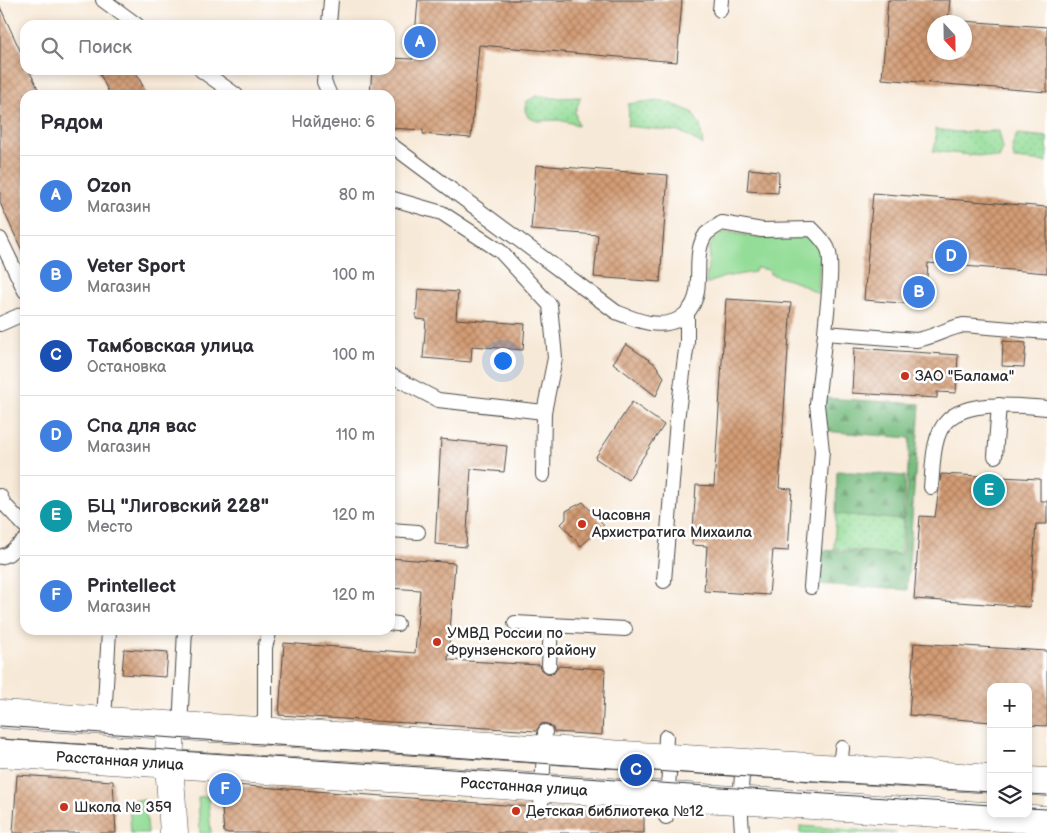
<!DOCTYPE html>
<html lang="ru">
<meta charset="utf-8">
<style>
:root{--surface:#fff;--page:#f7f7f7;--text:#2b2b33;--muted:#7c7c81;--line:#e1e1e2;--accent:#d93025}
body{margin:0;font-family:"Balsamiq Sans",sans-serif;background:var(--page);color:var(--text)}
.controls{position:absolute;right:15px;bottom:15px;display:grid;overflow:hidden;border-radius:10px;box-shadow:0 2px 8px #0003}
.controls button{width:45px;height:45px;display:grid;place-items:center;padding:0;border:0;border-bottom:1px solid var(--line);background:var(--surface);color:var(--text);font:25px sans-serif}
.compass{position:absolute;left:927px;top:15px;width:45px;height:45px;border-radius:50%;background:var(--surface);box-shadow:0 2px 8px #0003;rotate:158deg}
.you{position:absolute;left:502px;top:360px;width:18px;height:18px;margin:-12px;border:4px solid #fff;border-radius:50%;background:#1a73e8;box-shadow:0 0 0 8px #1a73e833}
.badge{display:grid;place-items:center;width:32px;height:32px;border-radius:50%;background:var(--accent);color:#fff;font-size:16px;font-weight:700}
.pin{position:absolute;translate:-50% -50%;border:2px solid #fff;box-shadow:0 1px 5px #0006}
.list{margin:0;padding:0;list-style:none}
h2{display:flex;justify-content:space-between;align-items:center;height:65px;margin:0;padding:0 20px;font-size:21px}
h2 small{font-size:16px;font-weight:400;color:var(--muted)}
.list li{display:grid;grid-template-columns:32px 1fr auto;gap:15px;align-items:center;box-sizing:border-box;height:80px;padding:0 20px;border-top:1px solid var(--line)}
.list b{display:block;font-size:19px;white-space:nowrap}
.list p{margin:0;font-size:16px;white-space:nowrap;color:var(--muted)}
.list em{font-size:16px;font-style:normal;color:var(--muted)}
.icon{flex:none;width:28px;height:28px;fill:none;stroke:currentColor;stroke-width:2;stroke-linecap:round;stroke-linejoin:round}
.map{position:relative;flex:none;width:1047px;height:833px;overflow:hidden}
.search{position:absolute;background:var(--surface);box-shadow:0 2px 8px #0003;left:20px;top:20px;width:375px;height:55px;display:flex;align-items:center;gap:12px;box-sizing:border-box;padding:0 18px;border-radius:15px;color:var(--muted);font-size:19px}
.panel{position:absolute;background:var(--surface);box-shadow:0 2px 8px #0003;left:20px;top:90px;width:375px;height:545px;border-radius:15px}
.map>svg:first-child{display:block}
</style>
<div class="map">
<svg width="1047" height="833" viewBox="0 0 1047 833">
<defs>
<pattern id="forest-firs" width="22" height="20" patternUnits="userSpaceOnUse" patternTransform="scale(1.25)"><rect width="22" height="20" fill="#77bc80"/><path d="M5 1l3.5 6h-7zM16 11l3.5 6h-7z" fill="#629969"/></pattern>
<pattern id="park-dots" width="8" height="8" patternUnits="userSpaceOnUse" patternTransform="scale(1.25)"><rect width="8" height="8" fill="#94dd98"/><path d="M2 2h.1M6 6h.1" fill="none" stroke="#80be83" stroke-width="1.8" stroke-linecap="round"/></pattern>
<pattern id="building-cross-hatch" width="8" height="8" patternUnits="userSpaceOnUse" patternTransform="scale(1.25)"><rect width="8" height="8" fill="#d39c75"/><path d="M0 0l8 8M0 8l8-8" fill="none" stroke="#ab7f60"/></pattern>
</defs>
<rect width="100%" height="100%" fill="#fff"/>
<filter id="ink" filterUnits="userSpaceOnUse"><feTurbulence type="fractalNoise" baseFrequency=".02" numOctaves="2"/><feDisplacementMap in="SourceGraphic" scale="10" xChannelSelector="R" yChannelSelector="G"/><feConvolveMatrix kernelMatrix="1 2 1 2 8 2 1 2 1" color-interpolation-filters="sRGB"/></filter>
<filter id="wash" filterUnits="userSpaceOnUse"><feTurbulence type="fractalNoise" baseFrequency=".0096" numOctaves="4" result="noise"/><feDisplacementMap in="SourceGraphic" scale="20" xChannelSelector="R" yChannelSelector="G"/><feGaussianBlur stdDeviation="1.12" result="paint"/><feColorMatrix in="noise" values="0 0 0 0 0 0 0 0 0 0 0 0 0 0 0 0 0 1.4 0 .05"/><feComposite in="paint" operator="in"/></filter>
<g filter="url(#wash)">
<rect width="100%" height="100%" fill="#f7e9d7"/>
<g fill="#94dd98" stroke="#608462">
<polygon points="727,232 764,238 805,237 815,242 820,250 818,294 801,284 770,274 770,270 756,268 755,272 724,277 706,284 710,246 715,236"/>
<polygon points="208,796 211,833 200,833 198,797"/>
<polygon points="129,800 145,800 148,833 131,833"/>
<polygon points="800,826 897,833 800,833"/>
</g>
<g fill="url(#forest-firs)" stroke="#517456">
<polygon points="824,398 920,404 907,590 817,584 819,550 902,555 910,438 822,431"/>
<polygon points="837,471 905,476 903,520 836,514"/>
</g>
<g fill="url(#park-dots)" stroke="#608462">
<polygon points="538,95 553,98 581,97 575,112 578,125 559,120 537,121 528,117 525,110 526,102"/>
<polygon points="650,101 664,101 692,112 700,125 703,145 681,132 627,126 629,118 628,104"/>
<polygon points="935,129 957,132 999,131 1003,149 999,158 933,151 936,142"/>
<polygon points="1017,134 1047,137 1047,162 1014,159 1012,146"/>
<polygon points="836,514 903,520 900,554 834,549"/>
</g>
<g id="blocks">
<g fill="url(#building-cross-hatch)" fill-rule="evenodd">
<polygon points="418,0 682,0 677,62 479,45 471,138 423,134 423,130 390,128 390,95 370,95 372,70 390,70 390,58 413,59"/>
<path d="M888,0H950L948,20L1047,27V92L882,79ZM934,22H964V52H934Z"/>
<polygon points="0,7 25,61 25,70 29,70 41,95 25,95 25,257 0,203"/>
<polygon points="98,70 135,70 147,95 110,95"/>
<polygon points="536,165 668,175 660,282 594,277 598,235 531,230"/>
<polygon points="749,169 779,172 778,193 747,191"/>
<polygon points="873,193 1047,207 1047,273 928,263 925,305 864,300"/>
<polygon points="418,289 458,292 456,319 525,324 523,350 472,346 471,362 423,358 426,320 416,319"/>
<polygon points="726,299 791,303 779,488 792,489 788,551 773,550 769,595 704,591 707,546 692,545 696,485 714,486"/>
<polygon points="1003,341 1026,343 1024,367 1002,366"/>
<polygon points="626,344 655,364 664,377 656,396 613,363"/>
<polygon points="854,348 958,355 956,393 937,392 937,398 852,393"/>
<polygon points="632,402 664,425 628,480 595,458"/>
<polygon points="441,439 507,446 504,472 471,469 466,547 435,544"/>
<polygon points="941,474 1040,479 1040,501 1047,501 1047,524 1036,524 1030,607 914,599 920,516 935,517"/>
<polygon points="583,502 604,525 581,546 561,524 566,519 566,511"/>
<polygon points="390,558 455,563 448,660 540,665 541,669 548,674 553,673 558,666 605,669 602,735 554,732 553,728 546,723 541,724 536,731 279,715 284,643 415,653 420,590 390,588"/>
<polygon points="914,643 1047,651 1047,726 1028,725 1028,687 991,687 991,722 909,715"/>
<polygon points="124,649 168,652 166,677 122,674"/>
<polygon points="17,775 113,781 116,833 13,833"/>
<polygon points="220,784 532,807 533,811 540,816 545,815 550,808 644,816 644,833 224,833"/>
</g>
</g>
</g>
<g filter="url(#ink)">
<use href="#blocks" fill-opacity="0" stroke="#4a4845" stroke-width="1"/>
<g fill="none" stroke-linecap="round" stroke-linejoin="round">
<g stroke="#4a4845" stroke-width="16">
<g id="service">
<polyline points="103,0 137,25"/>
<polyline points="720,10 721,0"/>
<polyline points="329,25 331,0"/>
<polyline points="201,70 236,95"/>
<polyline points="325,70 324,82 330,95"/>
<path d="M390,144L616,312C636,320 658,330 679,319C712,299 688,259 706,234C710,230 717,226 722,223L762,230L812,229C817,234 823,240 827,247C835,261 826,314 825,333L916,340C933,338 947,328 964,325L1047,332"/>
<polyline points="390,198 442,213 500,251 550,305 555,358 544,412 543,475"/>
<polyline points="0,239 25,291"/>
<polyline points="0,324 25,313"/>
<polyline points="390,375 438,400 544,412"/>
<polyline points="995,456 999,405"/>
<path d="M931,487C933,468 932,435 947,421C968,399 1020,406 1047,408"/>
<polyline points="0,496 4,504 25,526"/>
<polyline points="390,530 418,532"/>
<polyline points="0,557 8,554 25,540"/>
<polyline points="664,581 677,420 687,342 687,314"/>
<polyline points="811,587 822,451 817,404 825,333"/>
<polyline points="390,623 397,624"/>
<polyline points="515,623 625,629"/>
<polyline points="549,665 551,625"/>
<polyline points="104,721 109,630"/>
<polyline points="180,727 185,630"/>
<polyline points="265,732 265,647 270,630"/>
<polyline points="665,758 666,737"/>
<polyline points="840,769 842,748"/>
<polyline points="541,807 545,732"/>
<polyline points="666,817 670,758"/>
<polyline points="742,833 740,800 743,763"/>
</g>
</g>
<g stroke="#4a4845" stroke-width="29">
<g id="minor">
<polyline points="171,726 169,764 174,833"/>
<path id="s1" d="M0,753L1047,820"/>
</g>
</g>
<g stroke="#4a4845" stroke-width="29">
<g id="tertiary">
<polyline points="0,714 991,779"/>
<polyline points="1028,781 1047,782"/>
</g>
</g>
<use href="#service" stroke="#fff" stroke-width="14"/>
<use href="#minor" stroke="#fff" stroke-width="28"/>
<use href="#tertiary" stroke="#fff" stroke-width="28"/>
<g stroke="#2b2b2b" stroke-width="1">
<polyline points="0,726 669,772 991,792"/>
<polyline points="0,739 991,805"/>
<polyline points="1028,794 1047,795"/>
<polyline points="1028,808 1047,809"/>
</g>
</g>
</g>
<g fill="#c8321e" stroke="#fff" stroke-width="2">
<circle cx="905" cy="376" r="5"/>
<circle cx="582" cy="524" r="5"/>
<circle cx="437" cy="642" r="5"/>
<circle cx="64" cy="807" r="5"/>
<circle cx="516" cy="811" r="5"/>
</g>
<g text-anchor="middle" stroke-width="5" stroke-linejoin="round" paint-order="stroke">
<g font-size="15" fill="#2b2b2b" stroke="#fff" text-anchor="start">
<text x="915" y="381">ЗАО "Балама"</text>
<text x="592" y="520">Часовня<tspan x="592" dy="17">Архистратига Михаила</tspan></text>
<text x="447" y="638">УМВД России по<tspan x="447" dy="17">Фрунзенского району</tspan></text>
<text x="74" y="812">Школа № 359</text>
<text x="526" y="816">Детская библиотека №12</text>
</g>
<g font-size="15" fill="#2b2b2b" stroke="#fff">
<text dy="5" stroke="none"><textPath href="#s1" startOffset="120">Расстанная улица</textPath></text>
<text dy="5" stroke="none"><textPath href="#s1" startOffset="525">Расстанная улица</textPath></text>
</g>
</g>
</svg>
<div class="controls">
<button>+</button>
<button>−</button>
<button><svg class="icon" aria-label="layers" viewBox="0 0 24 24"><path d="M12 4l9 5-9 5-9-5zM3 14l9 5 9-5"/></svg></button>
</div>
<svg class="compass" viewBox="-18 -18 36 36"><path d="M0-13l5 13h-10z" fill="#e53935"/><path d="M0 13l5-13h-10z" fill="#7c7c81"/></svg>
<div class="you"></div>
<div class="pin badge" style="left:420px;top:42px;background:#3f7fe0">A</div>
<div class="pin badge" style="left:919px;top:292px;background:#3f7fe0">B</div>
<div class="pin badge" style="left:636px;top:770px;background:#1a4fb4">C</div>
<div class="pin badge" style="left:951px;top:256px;background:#3f7fe0">D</div>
<div class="pin badge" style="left:989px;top:490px;background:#0f9aa8">E</div>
<div class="pin badge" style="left:225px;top:789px;background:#3f7fe0">F</div>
<div class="search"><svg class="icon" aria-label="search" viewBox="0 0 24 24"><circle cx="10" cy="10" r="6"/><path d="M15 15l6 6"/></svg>Поиск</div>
<section class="panel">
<h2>Рядом<small>Найдено: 6</small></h2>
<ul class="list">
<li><span class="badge" style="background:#3f7fe0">A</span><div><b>Ozon</b><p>Магазин</p></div><em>80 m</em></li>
<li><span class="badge" style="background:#3f7fe0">B</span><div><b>Veter Sport</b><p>Магазин</p></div><em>100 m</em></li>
<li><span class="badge" style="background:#1a4fb4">C</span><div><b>Тамбовская улица</b><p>Остановка</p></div><em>100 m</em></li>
<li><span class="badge" style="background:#3f7fe0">D</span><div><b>Спа для вас</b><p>Магазин</p></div><em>110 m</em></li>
<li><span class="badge" style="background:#0f9aa8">E</span><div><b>БЦ &quot;Лиговский 228&quot;</b><p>Место</p></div><em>120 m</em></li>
<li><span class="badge" style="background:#3f7fe0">F</span><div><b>Printellect</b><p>Магазин</p></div><em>120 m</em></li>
</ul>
</section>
</div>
